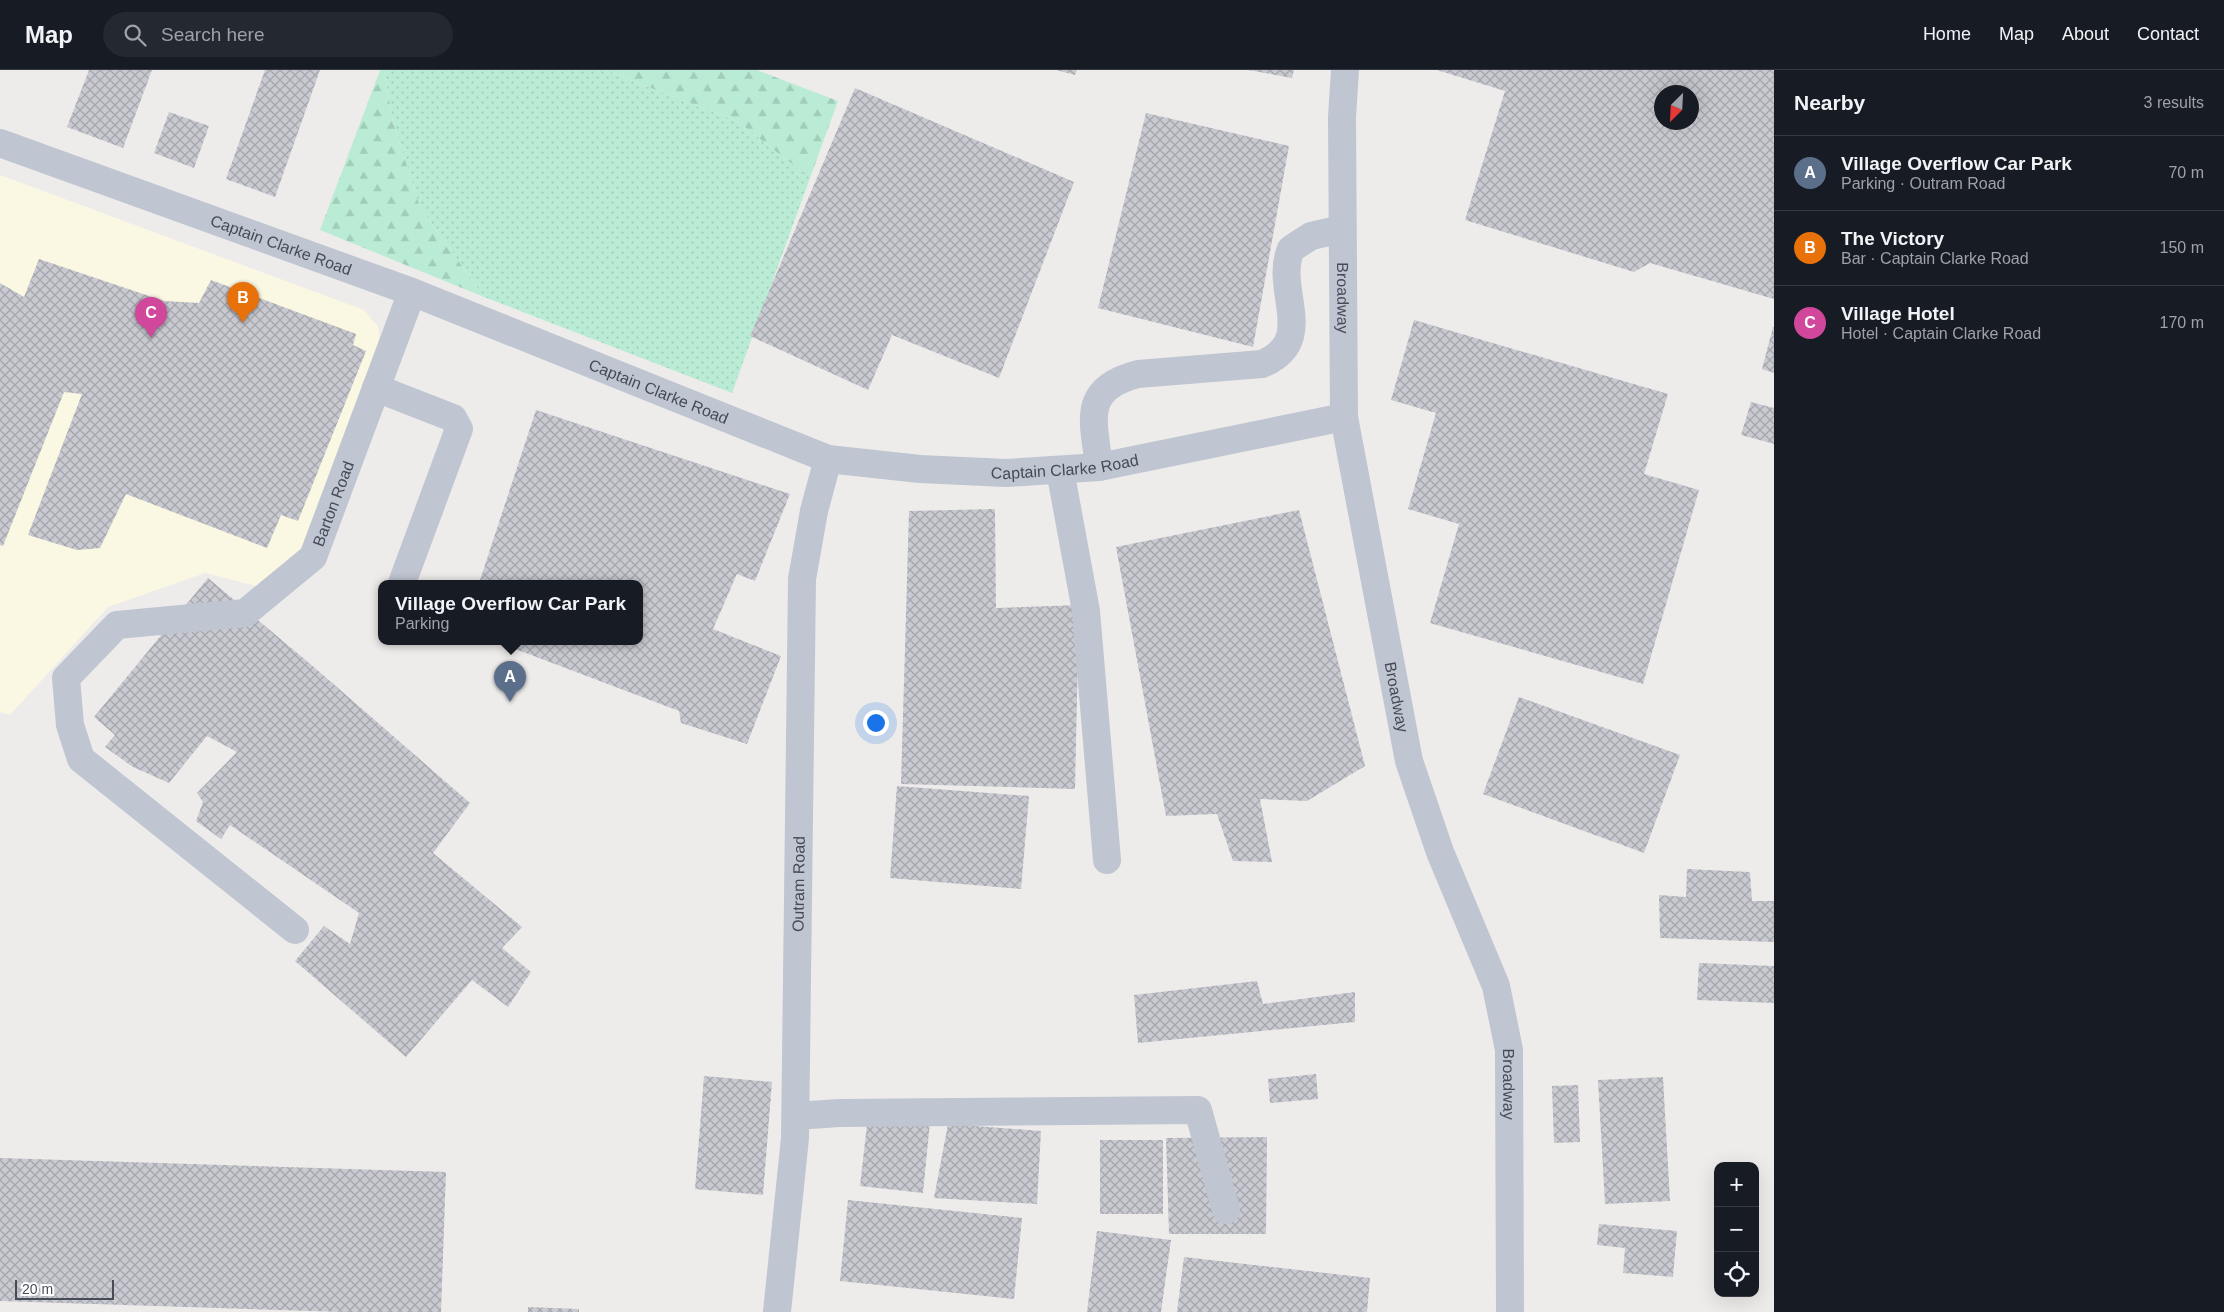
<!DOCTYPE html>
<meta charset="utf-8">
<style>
:root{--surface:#171b24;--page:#242831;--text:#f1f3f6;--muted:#9ea1a6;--line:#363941;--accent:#7c3aed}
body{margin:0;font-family:Helvetica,sans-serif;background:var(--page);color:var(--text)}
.controls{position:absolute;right:15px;bottom:15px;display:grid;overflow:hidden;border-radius:10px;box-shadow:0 5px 20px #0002}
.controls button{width:45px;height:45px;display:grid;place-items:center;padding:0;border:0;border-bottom:1px solid var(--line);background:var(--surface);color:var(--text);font:25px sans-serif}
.compass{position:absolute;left:1654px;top:15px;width:45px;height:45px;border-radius:50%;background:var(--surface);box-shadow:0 5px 20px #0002;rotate:204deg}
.scale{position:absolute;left:15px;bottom:12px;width:99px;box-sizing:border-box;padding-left:5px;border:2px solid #454c58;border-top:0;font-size:14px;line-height:18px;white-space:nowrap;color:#454c58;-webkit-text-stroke:4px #fff;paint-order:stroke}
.you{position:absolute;left:875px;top:652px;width:18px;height:18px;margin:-12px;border:4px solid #fff;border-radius:50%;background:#1a73e8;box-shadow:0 0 0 8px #1a73e833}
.badge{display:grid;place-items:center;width:32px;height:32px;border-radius:50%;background:var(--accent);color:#fff;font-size:16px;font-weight:700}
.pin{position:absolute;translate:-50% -41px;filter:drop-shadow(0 1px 2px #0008)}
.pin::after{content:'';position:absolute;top:26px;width:18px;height:15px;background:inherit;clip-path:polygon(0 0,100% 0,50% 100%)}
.popup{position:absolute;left:378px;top:510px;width:265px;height:65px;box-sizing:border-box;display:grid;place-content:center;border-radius:10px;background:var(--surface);filter:drop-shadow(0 1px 4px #0005);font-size:16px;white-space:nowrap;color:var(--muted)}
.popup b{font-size:19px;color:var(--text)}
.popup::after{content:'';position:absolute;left:50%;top:100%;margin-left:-10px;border:10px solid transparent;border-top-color:var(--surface)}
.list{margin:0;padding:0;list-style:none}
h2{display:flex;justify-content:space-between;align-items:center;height:65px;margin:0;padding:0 20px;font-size:21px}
h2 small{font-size:16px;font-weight:400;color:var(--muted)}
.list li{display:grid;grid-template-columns:32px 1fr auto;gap:15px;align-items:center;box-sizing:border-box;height:75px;padding:0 20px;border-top:1px solid var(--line)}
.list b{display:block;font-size:19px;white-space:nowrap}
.list p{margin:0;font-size:16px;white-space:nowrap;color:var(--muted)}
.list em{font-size:16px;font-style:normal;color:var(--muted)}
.icon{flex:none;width:28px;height:28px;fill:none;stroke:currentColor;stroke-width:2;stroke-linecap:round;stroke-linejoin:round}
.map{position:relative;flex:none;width:1774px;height:1242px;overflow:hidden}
header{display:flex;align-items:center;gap:30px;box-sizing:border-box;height:70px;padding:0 25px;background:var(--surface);border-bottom:1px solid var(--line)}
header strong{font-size:24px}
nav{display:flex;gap:28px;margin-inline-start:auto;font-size:18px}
.search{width:350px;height:45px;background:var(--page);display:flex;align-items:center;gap:12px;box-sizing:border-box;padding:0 18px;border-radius:28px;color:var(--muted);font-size:19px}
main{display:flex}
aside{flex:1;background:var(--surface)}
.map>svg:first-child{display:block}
</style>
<header>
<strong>Map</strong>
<div class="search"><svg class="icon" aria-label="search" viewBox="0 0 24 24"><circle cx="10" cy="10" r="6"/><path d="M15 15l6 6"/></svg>Search here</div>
<nav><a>Home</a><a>Map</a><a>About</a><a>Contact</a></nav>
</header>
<main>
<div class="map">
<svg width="1774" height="1242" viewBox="0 0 1774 1242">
<defs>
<pattern id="green-dots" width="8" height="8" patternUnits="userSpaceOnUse" patternTransform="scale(1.25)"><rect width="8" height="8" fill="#baecd5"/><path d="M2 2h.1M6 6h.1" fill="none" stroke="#a1ccb9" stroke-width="1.8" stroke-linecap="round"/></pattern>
<pattern id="forest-firs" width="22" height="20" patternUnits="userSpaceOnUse" patternTransform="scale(1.25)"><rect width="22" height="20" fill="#baecd5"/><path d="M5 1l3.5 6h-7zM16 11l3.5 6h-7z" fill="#a1ccb9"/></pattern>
<pattern id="building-cross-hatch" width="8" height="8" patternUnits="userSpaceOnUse" patternTransform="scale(1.25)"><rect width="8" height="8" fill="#c9cad1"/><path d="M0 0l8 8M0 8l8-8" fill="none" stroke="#a5a6ac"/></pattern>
</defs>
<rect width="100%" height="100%" fill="#eeeceb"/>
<polygon fill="#faf7e3" points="0,105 364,240 378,257 381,280 311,471 256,516 205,503 108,537 10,645 0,642"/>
<polygon fill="url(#green-dots)" points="384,0 604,0 737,51 810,108 732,323 484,227 420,137 393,52"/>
<g fill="url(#forest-firs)">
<polygon points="380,0 384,0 393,52 420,137 484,227 320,160"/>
<polygon points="604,0 757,0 838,31 810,108 737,51"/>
</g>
<g fill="url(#building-cross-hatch)" fill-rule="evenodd">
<polygon points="89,0 152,0 123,78 67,57"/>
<polygon points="265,0 320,0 275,127 226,109"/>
<polygon points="1056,0 1077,0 1075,5"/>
<polygon points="1248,0 1294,0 1292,8"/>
<path d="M1437,0H1774V229L1650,193L1634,202L1465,150L1505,21ZM1662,22H1692V52H1662Z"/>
<polygon points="855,18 1074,112 999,308 892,265 868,320 750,266"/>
<polygon points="169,42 209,56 194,98 154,83"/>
<polygon points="1146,43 1289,76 1253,277 1098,238"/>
<polygon points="39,189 164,231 199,233 211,210 356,264 353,275 366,281 298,451 281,445 267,478 126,424 100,478 77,480 28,465 82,324 64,322 3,476 0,475 0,213 24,227"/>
<polygon points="1414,250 1668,324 1644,404 1699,420 1643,614 1430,553 1459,454 1408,439 1436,343 1391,330"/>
<polygon points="1773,257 1774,257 1774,303 1762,299"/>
<polygon points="1751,332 1774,338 1774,374 1741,365"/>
<polygon points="536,340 790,424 755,511 737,504 713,559 781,586 747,674 681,653 679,641 494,571 639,571 639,513 479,513"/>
<polygon points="995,439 996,538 1079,535 1075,719 901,714 909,441"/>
<polygon points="1299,440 1365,696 1307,731 1260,729 1272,792 1233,791 1217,744 1166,746 1116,477"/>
<polygon points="208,508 315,598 470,733 433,783 522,857 502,878 531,902 508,937 472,910 406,987 295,891 324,856 350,874 359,843 230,755 221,769 196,751 203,732 197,723 237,682 207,666 169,713 133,697 105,677 115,665 94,647"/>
<polygon points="1519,627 1680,685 1644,783 1483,724"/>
<polygon points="897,716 1029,726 1021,819 890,808"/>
<polygon points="1687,799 1750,802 1752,831 1774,831 1774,872 1660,868 1659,825 1686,827"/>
<polygon points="1699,893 1774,896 1774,933 1697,930"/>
<polygon points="1257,911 1263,934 1355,922 1355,952 1138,973 1134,925"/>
<polygon points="1316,1004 1318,1029 1270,1033 1268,1009"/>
<polygon points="704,1006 772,1012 763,1125 695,1119"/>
<polygon points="1663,1007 1670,1131 1605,1134 1598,1010"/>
<polygon points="1578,1015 1580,1072 1554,1073 1552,1016"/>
<polygon points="868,1046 930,1052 923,1123 860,1116"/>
<polygon points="948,1054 1041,1061 1037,1134 934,1128"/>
<polygon points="1267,1067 1266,1164 1169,1164 1166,1068"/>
<rect x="1100" y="1070" width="63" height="74"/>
<polygon points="0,1088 446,1102 441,1242 343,1242 0,1231"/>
<polygon points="848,1130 1022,1148 1014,1229 840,1211"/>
<polygon points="1599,1154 1677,1161 1673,1207 1623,1203 1625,1178 1597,1175"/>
<polygon points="1097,1161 1171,1170 1161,1242 1087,1242"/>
<polygon points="1184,1187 1370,1208 1367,1242 1177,1242"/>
<polygon points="528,1237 579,1239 579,1242 528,1242"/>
</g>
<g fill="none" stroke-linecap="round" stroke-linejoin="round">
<g stroke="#bfc5d1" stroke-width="28">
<path id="s1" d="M1345,0L1342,47L1344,347L1409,691L1440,782L1496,916L1509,980L1510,1242"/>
<path id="s2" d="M0,73L412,222L828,389L920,399L1006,403L1099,397L1344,347"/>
<polyline points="376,318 453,348 459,359 402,513"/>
<path d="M1099,397C1094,351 1080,319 1138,304L1262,294C1319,270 1273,220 1291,179L1311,166L1342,159"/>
<polyline points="1060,400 1086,541 1107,790"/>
<path id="s3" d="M295,860L81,689L70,655L66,608L117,555L245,543L313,487L412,222"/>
<polyline points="796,1046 839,1043 1198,1040 1226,1140"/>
<path id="s4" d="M777,1242L795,1068L802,509L814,441L828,389"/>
</g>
</g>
<g text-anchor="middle" stroke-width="4" stroke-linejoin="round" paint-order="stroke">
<g font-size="16" fill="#454c58" stroke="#fff">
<text dy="6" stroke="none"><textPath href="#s2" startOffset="299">Captain Clarke Road</textPath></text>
<text dy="6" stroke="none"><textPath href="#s1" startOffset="228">Broadway</textPath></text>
<text dy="6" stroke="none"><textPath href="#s2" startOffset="704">Captain Clarke Road</textPath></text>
<text dy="6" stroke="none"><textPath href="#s2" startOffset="1124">Captain Clarke Road</textPath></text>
<text dy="6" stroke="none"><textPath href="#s3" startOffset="704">Barton Road</textPath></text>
<text dy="6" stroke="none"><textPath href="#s1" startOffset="632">Broadway</textPath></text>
<text dy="6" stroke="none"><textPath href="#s4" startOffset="429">Outram Road</textPath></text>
<text dy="6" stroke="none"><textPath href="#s1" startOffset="1038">Broadway</textPath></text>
</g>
</g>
</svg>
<div class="controls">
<button>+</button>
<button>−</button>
<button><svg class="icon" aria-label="locate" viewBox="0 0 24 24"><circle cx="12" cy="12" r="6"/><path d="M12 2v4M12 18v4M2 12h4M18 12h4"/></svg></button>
</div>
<svg class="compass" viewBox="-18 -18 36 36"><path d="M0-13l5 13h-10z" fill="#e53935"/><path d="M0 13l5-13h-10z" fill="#9ea1a6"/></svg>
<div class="scale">20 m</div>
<div class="you"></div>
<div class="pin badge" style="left:510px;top:632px;background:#5c6f8a">A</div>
<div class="popup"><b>Village Overflow Car Park</b>Parking</div>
<div class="pin badge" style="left:243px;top:253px;background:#e8710a">B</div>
<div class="pin badge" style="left:151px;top:268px;background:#d1479c">C</div>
</div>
<aside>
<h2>Nearby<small>3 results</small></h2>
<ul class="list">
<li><span class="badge" style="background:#5c6f8a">A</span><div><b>Village Overflow Car Park</b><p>Parking · Outram Road</p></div><em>70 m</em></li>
<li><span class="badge" style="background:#e8710a">B</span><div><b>The Victory</b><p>Bar · Captain Clarke Road</p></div><em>150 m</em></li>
<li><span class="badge" style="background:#d1479c">C</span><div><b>Village Hotel</b><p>Hotel · Captain Clarke Road</p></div><em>170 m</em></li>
</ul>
</aside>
</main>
